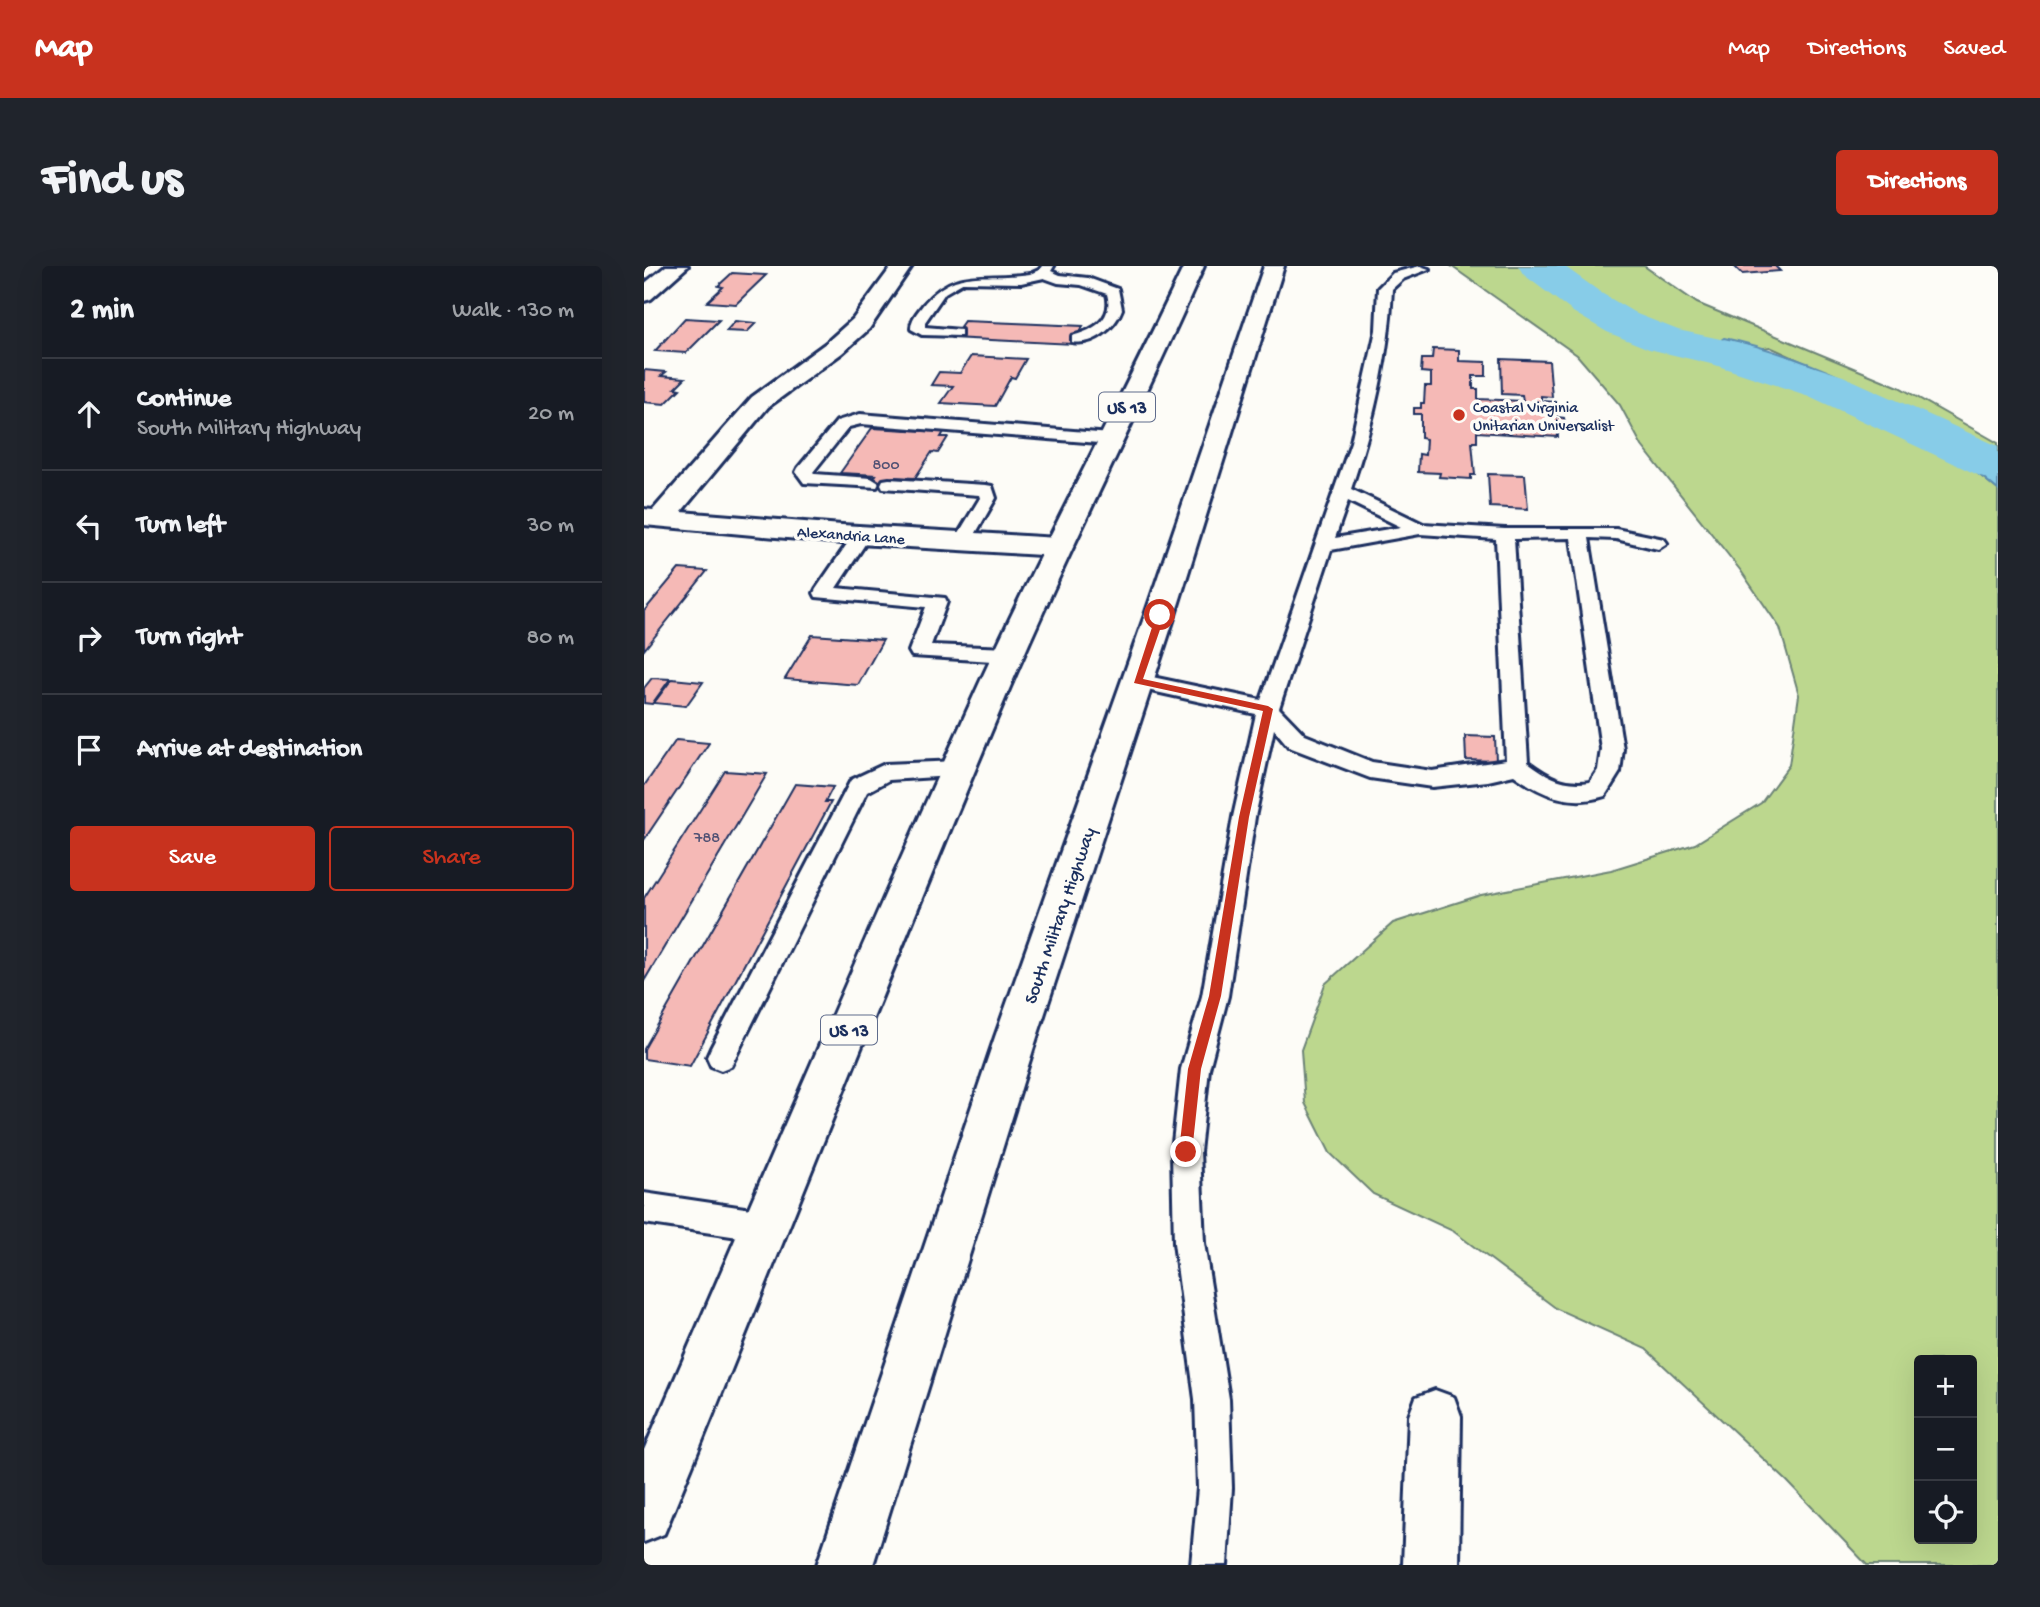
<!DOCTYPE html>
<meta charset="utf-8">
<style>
:root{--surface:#171b24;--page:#20242c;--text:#f1f3f6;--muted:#9ea1a6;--line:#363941;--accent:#c8321e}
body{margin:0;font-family:"Gochi Hand",sans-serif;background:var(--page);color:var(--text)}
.controls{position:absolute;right:21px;bottom:21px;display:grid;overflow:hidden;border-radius:7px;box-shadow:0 7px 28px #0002}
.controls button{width:63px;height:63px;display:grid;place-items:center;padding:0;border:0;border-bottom:2px solid var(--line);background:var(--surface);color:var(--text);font:35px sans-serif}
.stop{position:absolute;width:21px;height:21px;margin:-16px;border:5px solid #c8321e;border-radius:50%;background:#fff}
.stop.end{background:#c8321e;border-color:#fff;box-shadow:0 2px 7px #0008}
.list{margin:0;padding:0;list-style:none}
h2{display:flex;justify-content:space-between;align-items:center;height:91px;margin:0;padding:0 28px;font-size:30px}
h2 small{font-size:23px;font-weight:400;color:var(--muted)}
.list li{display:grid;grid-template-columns:46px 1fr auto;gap:21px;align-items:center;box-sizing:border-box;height:112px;padding:0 28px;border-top:2px solid var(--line)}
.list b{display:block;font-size:26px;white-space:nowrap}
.list p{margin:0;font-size:23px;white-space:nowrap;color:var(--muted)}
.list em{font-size:23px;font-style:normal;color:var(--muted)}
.actions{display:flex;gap:14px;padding:21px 28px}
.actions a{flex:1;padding:16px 0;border:2px solid var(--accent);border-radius:7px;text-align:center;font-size:24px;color:var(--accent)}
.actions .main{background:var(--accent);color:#fff}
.icon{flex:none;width:38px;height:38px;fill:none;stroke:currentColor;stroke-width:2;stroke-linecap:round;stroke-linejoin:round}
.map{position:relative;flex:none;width:1354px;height:1299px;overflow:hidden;border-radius:7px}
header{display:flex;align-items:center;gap:42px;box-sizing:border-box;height:98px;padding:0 35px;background:var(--accent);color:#fff}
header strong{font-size:33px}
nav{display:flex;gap:38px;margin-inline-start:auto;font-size:24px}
.intro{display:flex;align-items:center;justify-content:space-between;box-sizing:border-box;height:168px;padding:0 42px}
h1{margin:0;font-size:49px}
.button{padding:18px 32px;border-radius:7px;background:var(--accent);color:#fff;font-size:24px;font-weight:700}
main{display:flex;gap:42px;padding:0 42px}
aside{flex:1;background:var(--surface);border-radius:7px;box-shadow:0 7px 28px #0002}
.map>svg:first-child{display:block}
</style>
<header>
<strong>Map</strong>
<nav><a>Map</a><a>Directions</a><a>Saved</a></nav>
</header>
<div class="intro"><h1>Find us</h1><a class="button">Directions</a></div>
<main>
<aside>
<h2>2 min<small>Walk · 130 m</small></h2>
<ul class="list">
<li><svg class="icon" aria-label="ahead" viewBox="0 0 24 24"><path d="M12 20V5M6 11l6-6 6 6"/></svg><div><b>Continue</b><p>South Military Highway</p></div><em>20 m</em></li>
<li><svg class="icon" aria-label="left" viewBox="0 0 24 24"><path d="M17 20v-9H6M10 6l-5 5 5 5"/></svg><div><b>Turn left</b></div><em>30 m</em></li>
<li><svg class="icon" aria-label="right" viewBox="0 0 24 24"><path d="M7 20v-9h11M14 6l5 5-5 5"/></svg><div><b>Turn right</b></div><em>80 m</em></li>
<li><svg class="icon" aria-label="arrive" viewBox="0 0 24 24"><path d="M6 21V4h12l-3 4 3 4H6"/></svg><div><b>Arrive at destination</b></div></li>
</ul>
<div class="actions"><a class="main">Save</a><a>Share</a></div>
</aside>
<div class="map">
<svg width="1354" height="1299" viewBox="0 0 1354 1299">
<rect width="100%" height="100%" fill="#fdfcf7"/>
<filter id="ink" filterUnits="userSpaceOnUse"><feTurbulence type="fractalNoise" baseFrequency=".0143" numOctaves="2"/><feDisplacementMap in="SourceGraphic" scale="14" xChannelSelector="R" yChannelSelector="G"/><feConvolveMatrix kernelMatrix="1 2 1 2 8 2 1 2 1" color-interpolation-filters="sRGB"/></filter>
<g filter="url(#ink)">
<path fill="#bcd78e" stroke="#6c8376" stroke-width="2" fill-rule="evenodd" d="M807,0H1000L1053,37L1255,121L1354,177V189L1276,149L1126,81L1072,90C1170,121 1275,155 1354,224V1299H1223L1143,1215L1002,1083L913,1043L809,965L729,928L686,887L661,837L657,784L681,718L749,657L837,629L967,604L1051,578L1117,537L1145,499L1155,429L1136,362L1097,305L998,180L976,139L933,89ZM1275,1094H1328V1273H1275Z"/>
<path fill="#87cce8" stroke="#5c8db1" stroke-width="2" d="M1080,72C1172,91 1271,146 1354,189V224C1275,155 1170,121 1071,90L1063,83Z"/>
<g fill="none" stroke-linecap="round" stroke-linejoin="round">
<polygon fill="#87cce8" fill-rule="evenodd" points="874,0 920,0 959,28 993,48 1034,64 1100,78 1199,110 1354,180 1354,214 1336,210 1165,130 1071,99 1005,83 963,66 929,46 880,9"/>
</g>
<g fill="#f5b9b6" stroke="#1b2f5e" stroke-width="2">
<polygon points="1090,0 1131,0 1136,5 1098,8"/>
<polygon points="88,7 122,9 92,38 63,36 79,21 74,20"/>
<polygon points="41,52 75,54 42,87 11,85"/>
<polygon points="91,55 112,57 103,66 82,65"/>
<polygon points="320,55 439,60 430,78 308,72"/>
<polygon points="789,83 815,84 815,95 842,96 842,110 829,110 829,123 834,123 834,133 879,135 878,129 858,128 857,93 905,95 908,131 897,130 897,135 912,136 913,151 920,152 921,158 913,158 914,171 833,166 833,176 828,176 831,209 827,209 827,213 795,211 796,207 774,206 775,188 781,189 782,173 777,172 777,148 770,148 770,142 777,142 777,137 780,137 781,120 787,120 787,107 777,106 778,93 788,93"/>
<polygon points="327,90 382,93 371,112 367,111 351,140 297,137 309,120 287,119 295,106 316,107"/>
<polygon points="0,104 22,106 17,110 41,112 31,122 36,123 21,138 0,136"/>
<polygon points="228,162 300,166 297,171 304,171 294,187 288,186 271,212 249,211 243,220 225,219 232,209 196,207"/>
<polygon points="844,208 881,209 884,243 846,241"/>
<polygon points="35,303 63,305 0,384 0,345"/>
<polygon points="168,369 239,374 214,419 141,413"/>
<polygon points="8,412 26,413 8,438 0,437 0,422"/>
<polygon points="28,413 59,416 42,440 10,437"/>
<polygon points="821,470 851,471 852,495 822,494"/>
<polygon points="32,474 65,477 0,574 0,520"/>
<polygon points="81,505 123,508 0,715 0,632"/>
<polygon points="151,518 189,521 181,536 187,536 46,800 0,793 0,783"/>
</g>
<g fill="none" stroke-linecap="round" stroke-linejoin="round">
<g stroke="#1b2f5e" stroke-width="6">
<g id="service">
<path d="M398,0H410L407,5L416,9L444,12L474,23L478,43C471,62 450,80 428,76V70C449,65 470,53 463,28L437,19L414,17L400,12L377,17L320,16L301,27L281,56V61L317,64V70L278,69L267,63C267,53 273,47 279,39C312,0 339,15 386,8L395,4Z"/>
<path d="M776,0L785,3L759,13L748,23C745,91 729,159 707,223L779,258L861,263H972L1020,273L1023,277L1014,283L972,273L945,272L979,483L976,506L961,530C926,541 898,529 870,509L844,515L788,521L726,512L645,481L630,463L611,551L584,730L565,803L556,886L560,977L585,1133L588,1222L583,1299H547L554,1222L551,1133L530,977L528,886L537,803L558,730L589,551L612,448L494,422L487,420L484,415L487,410L494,408L617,434L707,176L732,64L734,22L749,7ZM704,235L757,261L691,272ZM776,268L852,273L862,494L788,505L728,496L661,469L635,442L687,284ZM927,272L957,483L954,504L946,516C920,520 904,511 884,496L870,273Z"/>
<polygon points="216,148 467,168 475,173 467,178 217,158 205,161 169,206 171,208 227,212 235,217 233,221 160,217 152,206 154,202 193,155"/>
<polygon points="245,213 342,219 348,220 352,232 325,279 319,281 310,275 336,232 335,229 239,222 237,218 239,214"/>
<polygon points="218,264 227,269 192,322 301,332 303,336 287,379 365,382 372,384 375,389 372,394 365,396 268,390 265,385 282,341 172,331 170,327 172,323 212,265"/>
<polygon points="315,495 323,497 326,503 323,509 245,514 223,526 87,800 77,804 67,800 63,791 67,782 207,514 241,498"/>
<polygon points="0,927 121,945 132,949 136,960 132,971 121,975 0,957"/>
</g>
</g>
<g stroke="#1b2f5e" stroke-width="6">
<g id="minor">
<polygon points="22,0 44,0 7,33 0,35 0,18"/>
<polygon points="248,0 268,0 225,63 198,87 124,141 37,246 198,259 414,272 424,275 428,281 424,287 414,290 198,277 0,259 0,243 9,244 108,131 182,77 209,53"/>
<polygon points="791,1124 810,1131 817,1150 815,1299 759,1299 765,1150 772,1131"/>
</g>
</g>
<g stroke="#1b2f5e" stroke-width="6">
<g id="primary">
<path d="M540,0H560C494,150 418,296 355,447C240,719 133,995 20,1268L0,1276V1184C107,938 212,691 322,447C390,295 469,150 540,0Z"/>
<polygon points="620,0 640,0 531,349 393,771 229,1299 173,1299 351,771 501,349"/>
</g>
</g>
<use href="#service" fill="#fdfcf7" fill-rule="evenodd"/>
<use href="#minor" fill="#fdfcf7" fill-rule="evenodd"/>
<use href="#primary" fill="#fdfcf7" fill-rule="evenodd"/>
</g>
</g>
<polygon fill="#c8321e" points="516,346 521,349 499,413 624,440 629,443 605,551 577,730 557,803 548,886 542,893 535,886 544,803 565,730 595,551 619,445 490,417 512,349"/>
<circle fill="#c8321e" stroke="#fdfcf7" stroke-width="2.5" cx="815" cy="149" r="7"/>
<g text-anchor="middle" stroke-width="7" stroke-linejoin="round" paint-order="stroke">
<g font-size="16" fill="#1b2f5e" stroke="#fdfcf7" text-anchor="start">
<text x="829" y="146">Coastal Virginia<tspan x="829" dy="18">Unitarian Universalist</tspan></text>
</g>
<g font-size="16" fill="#525274">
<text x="242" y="203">800</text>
<text x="63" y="576">788</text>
</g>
<g font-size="16" fill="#1b2f5e" stroke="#fdfcf7">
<text transform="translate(207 268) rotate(4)" y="6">Alexandria Lane</text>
</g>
<g fill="#fdfcf7" stroke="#5f6c8c" stroke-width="2">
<rect x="455" y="126.5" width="56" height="29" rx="5"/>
<rect x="177" y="749.5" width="56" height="29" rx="5"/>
</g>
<g font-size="18" font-weight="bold" fill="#1b2f5e">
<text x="483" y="147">US 13</text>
<text x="205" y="770">US 13</text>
</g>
<g font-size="19" fill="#1b2f5e" stroke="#fdfcf7">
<text transform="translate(414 649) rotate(-71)" y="7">South Military Highway</text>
</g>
</g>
</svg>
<div class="controls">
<button>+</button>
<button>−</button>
<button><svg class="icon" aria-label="locate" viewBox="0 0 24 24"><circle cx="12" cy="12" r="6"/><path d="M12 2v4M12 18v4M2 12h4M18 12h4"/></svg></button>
</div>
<div class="stop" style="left:516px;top:349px"></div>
<div class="stop end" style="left:542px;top:886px"></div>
</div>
</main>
